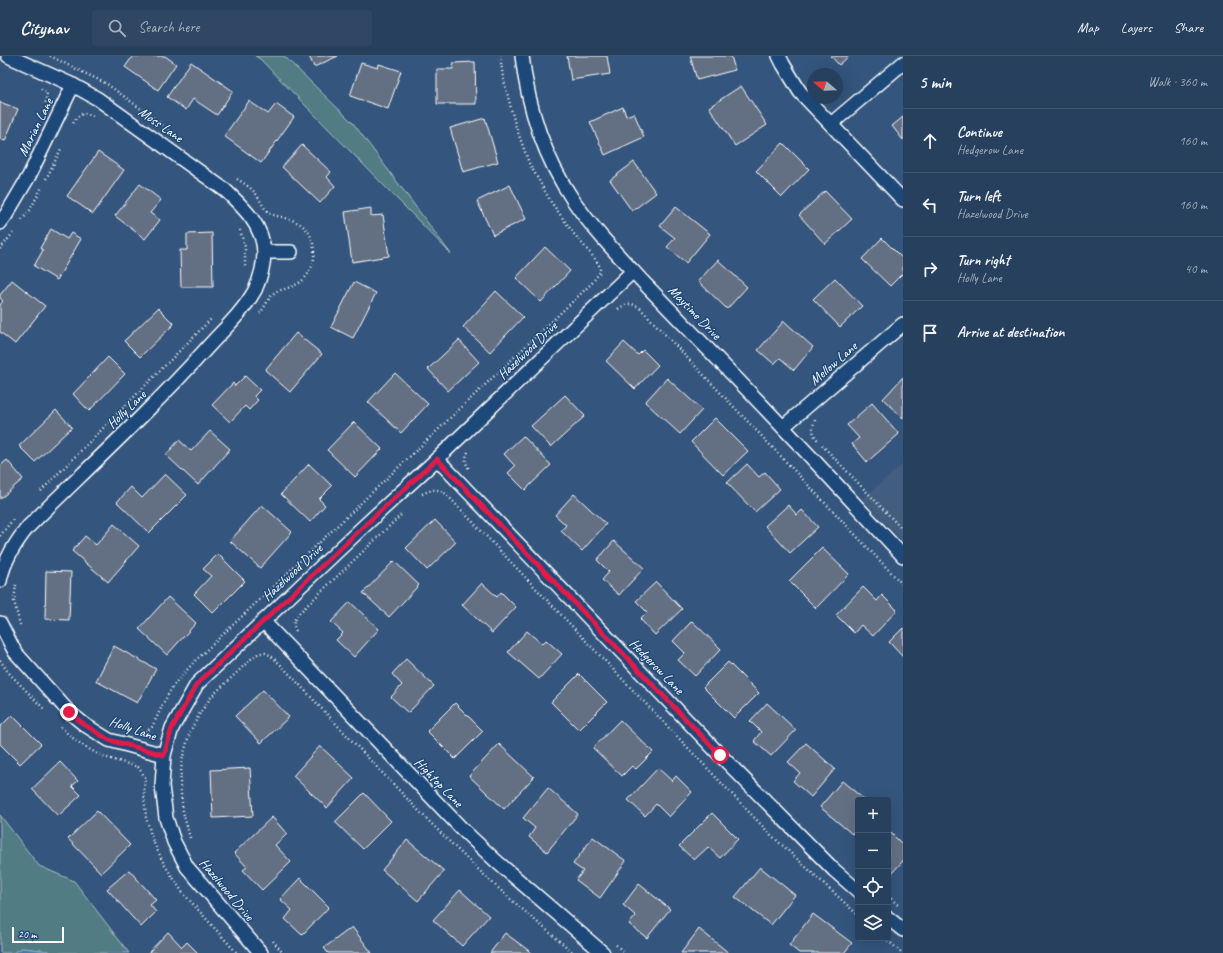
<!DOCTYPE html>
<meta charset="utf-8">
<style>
:root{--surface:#27405e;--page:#2f4764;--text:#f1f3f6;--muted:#a4afbc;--line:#435973}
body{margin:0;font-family:Caveat,sans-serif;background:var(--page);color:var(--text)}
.controls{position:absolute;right:12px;bottom:12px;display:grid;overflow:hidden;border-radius:4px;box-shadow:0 4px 16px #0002}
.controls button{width:36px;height:36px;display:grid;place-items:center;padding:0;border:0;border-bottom:1px solid var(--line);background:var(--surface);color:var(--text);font:20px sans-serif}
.compass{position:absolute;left:807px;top:12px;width:36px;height:36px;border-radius:50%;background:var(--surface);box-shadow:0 4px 16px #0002;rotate:289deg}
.scale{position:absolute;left:12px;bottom:10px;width:52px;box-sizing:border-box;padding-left:4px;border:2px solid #fff;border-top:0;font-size:11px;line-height:14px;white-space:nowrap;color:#fff;-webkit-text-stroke:3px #1f4a7a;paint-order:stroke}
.stop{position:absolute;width:12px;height:12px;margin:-9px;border:3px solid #e11d48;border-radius:50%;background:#fff}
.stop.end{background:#e11d48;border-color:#fff;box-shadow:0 1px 4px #0008}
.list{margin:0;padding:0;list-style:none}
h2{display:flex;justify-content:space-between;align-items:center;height:52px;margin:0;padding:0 16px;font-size:17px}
h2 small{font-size:13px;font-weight:400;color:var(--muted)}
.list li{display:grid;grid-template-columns:26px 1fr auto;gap:12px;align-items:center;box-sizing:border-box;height:64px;padding:0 16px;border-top:1px solid var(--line)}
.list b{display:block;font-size:15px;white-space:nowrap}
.list p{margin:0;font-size:13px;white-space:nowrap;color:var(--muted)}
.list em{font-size:13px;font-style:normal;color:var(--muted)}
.icon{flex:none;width:22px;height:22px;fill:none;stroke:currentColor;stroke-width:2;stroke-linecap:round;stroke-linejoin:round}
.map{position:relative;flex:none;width:903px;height:897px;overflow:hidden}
header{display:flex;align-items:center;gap:24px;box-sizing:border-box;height:56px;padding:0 20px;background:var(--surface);border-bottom:1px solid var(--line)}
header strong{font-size:19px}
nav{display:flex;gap:22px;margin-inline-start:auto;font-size:14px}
.search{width:280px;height:36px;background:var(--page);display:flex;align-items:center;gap:10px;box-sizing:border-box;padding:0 14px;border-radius:4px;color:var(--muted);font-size:15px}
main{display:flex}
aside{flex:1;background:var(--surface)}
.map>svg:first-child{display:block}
</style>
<header>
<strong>Citynav</strong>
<div class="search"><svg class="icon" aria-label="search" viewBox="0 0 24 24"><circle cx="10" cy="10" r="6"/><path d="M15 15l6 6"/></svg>Search here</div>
<nav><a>Map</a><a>Layers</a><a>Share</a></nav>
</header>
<main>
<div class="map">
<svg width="903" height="897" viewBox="0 0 903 897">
<rect width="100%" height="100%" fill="#34557d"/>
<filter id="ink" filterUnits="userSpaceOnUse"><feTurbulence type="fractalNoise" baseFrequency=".025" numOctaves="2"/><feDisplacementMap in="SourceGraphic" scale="8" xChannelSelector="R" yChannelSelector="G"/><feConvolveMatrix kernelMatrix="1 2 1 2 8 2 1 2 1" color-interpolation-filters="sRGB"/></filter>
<g filter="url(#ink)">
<polygon fill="#425d7f" points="903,408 903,485 862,443"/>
<g fill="#517c84" stroke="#a8bec2">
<polygon points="255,0 284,0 353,67 451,198 260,3"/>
<polygon points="0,759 39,810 74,825 129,897 51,897 48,895 22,892 13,897 0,897"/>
</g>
<polygon fill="#487aa5" stroke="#91afc9" points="22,892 48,895 51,897 13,897"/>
<g fill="#646f84" stroke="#fff">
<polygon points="133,0 165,0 176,8 158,34 125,11"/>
<polygon points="309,0 338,0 314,11"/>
<polygon points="567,0 607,0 610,18 571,24"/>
<polygon points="690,0 731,0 735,14 697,24"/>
<polygon points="831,0 849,0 839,9"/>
<polygon points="191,6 233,35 217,59 193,43 186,54 167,41"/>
<polygon points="475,6 476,48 437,48 437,13 453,13 453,7"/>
<polygon points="361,7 378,12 379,8 401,15 388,53 350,40"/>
<polygon points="741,30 767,69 735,90 709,51"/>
<polygon points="249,45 268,58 276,48 294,61 261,107 224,80"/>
<polygon points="0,46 18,53 5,85 0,83"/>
<polygon points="623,51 626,60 634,57 644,81 605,99 590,66"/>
<polygon points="903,61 903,84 892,70"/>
<polygon points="485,62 498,106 463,116 450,72"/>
<polygon points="783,87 809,113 782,141 756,115"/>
<polygon points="302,89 331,116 327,121 335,130 320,147 282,111"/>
<polygon points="98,96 124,114 93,158 67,140"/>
<polygon points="634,106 656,137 632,155 610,124"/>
<polygon points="140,128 161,144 150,157 160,164 145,183 115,160"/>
<polygon points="510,129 526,163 493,179 477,145"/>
<polygon points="825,135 852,163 825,188 799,159"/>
<polygon points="676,151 710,178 686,207 667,191 675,182 660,170"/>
<polygon points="371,152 371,160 383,159 389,200 352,206 345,156"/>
<polygon points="51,173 67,183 71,177 81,183 57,224 34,210 43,194 40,192"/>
<polygon points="212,177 213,231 181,231 180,194 187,194 187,178"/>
<polygon points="882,182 903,203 903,217 890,230 862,203"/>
<polygon points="545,191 570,215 541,246 516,222"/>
<polygon points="718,204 747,231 727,253 698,225"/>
<polygon points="835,222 862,250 840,271 813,243"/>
<polygon points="12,224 45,250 15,288 0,276 0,249 3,245 0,242 0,239"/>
<polygon points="354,226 376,237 353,282 331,271"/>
<polygon points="496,235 523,261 490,296 463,271"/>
<polygon points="158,252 174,268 140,301 124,285"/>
<polygon points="784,265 813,291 794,314 780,302 774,308 758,294"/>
<polygon points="296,277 322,298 290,336 265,314"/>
<polygon points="459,284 479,306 448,335 428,313"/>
<polygon points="624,286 638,299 643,294 658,309 635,333 606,305"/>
<polygon points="108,301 125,318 89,355 73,338"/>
<polygon points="395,317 428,348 401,377 368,346"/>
<polygon points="245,320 260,334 254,340 258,344 249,354 245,350 230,366 212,349 233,327 235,330"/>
<polygon points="903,321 903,362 883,343"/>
<polygon points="667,322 702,354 680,378 645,346"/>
<polygon points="565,339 585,360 551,391 531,370"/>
<polygon points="872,347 899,378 867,406 852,388 859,382 847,369"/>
<polygon points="56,354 72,371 35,406 19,390"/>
<polygon points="715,362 748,395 723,419 691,386"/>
<polygon points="354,366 382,393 355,421 327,394"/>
<polygon points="210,375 230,393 198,429 166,399 179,384 191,395"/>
<polygon points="523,380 551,409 525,434 508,417 515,410 504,398"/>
<polygon points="7,404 23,423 0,443 0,410"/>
<polygon points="309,408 332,430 319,443 325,449 310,466 281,438"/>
<polygon points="747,408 759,421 765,416 780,433 755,456 727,427"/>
<polygon points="165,418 187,439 149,477 117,446 131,431 142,442"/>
<polygon points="574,438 606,468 582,495 561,475 566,469 555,459"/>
<polygon points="262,449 292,476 260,512 230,485"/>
<polygon points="788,449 797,459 802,454 818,471 790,497 765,470"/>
<polygon points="435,464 456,486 427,514 406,492"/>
<polygon points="114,468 139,490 108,526 72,495 85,480 96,489"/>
<polygon points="614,485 644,512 619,539 602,524 609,516 597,504"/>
<polygon points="822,492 849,518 816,552 789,525"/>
<polygon points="218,498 245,525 213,557 194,538 211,520 203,513"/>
<polygon points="394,505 419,529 389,561 363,537"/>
<polygon points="46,515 71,516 69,564 45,563"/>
<polygon points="656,526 682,553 655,579 640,563 647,556 636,545"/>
<polygon points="482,527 497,541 501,536 516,551 492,577 462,549"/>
<polygon points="863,531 877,545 882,539 897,554 873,580 861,569 854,577 836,559"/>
<polygon points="168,541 196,567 167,599 139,573"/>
<polygon points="350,546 379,573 354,601 336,584 343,577 331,566"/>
<polygon points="692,565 721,593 695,620 678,604 685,597 673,585"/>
<polygon points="903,572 903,601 889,586"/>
<polygon points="527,575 542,588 546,584 562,598 539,623 508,596"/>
<polygon points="114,590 156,613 137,647 96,625"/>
<polygon points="406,603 434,630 408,657 391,641 402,629 392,618"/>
<polygon points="728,606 759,637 734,662 703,631"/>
<polygon points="579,618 607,646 579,674 551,646"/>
<polygon points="263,634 289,661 261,687 235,660"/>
<polygon points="455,647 483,675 455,703 427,675"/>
<polygon points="767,647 796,674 771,700 754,685 761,676 750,665"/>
<polygon points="12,659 41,688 20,708 0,688 0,671"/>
<polygon points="620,664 653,696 636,713 632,710 622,720 593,692"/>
<polygon points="806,687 835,713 811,741 793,725 800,717 788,706"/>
<polygon points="499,688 534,721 504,753 469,720"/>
<polygon points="320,690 354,722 327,752 293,720"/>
<polygon points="60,706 78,725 72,730 81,739 58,760 32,733"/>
<polygon points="250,712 253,760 213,762 211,714"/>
<polygon points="658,712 672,725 676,720 692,736 669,761 656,748 645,760 628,744"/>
<polygon points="842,725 865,744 858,744 858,771 852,778 820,751"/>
<polygon points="548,732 578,758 547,796 529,781 535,772 523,762"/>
<polygon points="364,737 391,765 363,793 335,766"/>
<polygon points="97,755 130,789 101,817 68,783"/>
<polygon points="712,757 738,783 720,802 708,791 694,804 679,790"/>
<polygon points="272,761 287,778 275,789 291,806 262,834 243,814 247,811 234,797"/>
<polygon points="888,774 903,789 903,805 890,819 888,817"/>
<polygon points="593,781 626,805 600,842 576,824 583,815 573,808"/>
<polygon points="407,784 444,815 418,845 382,814"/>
<polygon points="760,811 795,839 771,869 735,841"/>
<polygon points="129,814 156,844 150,849 156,856 141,871 107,833"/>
<polygon points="300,822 329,851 302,879 285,863 292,854 280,843"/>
<polygon points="639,828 670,853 647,882 629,868 636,860 623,849"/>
<polygon points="460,834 489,860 462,890 433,864"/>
<polygon points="813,858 852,887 844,897 799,897 789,889"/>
<polygon points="352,871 372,897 328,897 324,892"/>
<polygon points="699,873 729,897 681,897"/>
<polygon points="168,876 182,891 187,886 198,897 148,897"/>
<polygon points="505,877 532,897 490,897"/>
</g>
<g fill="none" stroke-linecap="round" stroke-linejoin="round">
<g stroke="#fff" stroke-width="16">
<g id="minor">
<path d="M522,0C528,51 544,101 573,144C594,175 621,202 646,229C676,260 706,291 736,322C792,380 847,440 903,500"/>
<polyline points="779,0 783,8 800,36 903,144"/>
<polyline points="831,68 903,7"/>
<polyline points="0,167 6,159 29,120 73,29"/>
<polyline points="264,196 291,196"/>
<polyline points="783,371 903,268"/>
<polyline points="437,403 720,699 834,814 858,835"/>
<path d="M0,525C4,504 15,487 28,471C88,412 150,355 206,293C223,274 243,256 255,234C260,223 264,209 264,196C263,169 243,151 225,134L98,43L73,29L8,0"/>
<polyline points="263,565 463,774 496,805 603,897"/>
<polyline points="0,567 15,596 69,656 85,669 109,684 164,699"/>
<polyline points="888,862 903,874"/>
<polyline points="261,897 187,811 174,786 166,762 162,730 164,699 172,672 197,628 363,471 437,403 633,215"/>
</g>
</g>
<g stroke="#fff" stroke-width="2.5" stroke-dasharray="1 3" stroke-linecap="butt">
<polyline points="50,0 107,28 178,80"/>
<polyline points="41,33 47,37 45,49"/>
<polyline points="73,67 77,61 84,57 93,60"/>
<polyline points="46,123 61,93"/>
<path d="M237,123C244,127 251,132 256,138C260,144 263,151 268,156C273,160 279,160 285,162C303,166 313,176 314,195C315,206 311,215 304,223C298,229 290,231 282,234C279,234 276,235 274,237C269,241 265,251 260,257"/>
<polyline points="22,164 30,154 42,131"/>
<polyline points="240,174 245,191 245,212"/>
<polyline points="0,193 13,177"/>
<path d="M618,253C627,247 631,246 640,252L903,529"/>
<path d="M815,364C812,372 812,378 818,384"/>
<polyline points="822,389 903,474"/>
<path d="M468,396C465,402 465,407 469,413"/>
<polyline points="41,435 212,262"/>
<path d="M422,438C431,434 437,431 446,438L770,778L858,859"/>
<polyline points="0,480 14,462"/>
<polyline points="16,529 14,545 20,569"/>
<path d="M296,575C292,568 294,564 298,558L402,458"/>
<polyline points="0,604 8,616 44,653"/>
<path d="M61,671C73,684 91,696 108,702C118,705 128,708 138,711L145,721L144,738L146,761L152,783L164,808L183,837L237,897"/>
<polyline points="141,676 147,675 152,671 164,646 173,630 193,607 592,227 600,216 600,211 596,204 574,178 551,146 529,107 515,68 503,21 500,0"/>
<path d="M190,782L183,756L180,729L182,704L190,676L200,657L212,640L251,603L259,597H265L270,599L280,608C347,679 413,752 484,819C513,846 544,872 574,897"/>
<polyline points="888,840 898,849"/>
<polyline points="885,882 902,897"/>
<polyline points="273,885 283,897"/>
<polyline points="616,889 625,897"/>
</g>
<use href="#minor" stroke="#1f4a7a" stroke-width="13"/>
</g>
</g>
<g fill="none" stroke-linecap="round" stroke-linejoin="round" filter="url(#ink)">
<polyline stroke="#e11d48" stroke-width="5" points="69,656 85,669 109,684 164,699 172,672 197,628 363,471 437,403 720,699"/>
</g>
<g text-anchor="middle" stroke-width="3" stroke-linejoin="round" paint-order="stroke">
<g font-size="14" fill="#fff" stroke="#1f4a7a">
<text transform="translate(161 68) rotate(35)" y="5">Moss Lane</text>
<text transform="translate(35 71) rotate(-64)" y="5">Marian Lane</text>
<text transform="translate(695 256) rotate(46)" y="5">Maytime Drive</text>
<text transform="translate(527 294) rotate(-44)" y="5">Hazelwood Drive</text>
<text transform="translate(833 307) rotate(-41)" y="5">Mellow Lane</text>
<text transform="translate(126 353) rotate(-44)" y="5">Holly Lane</text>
<text transform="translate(292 516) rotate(-43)" y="5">Hazelwood Drive</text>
<text transform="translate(657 610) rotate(46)" y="5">Hedgerow Lane</text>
<text transform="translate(133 672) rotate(19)" y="5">Holly Lane</text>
<text transform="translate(439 726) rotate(46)" y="5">Hightop Lane</text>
<text transform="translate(227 833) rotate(50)" y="5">Hazelwood Drive</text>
</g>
</g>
</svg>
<div class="controls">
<button>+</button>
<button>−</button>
<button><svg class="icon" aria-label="locate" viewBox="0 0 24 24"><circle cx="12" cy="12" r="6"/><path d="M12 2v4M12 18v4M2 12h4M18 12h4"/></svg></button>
<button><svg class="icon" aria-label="layers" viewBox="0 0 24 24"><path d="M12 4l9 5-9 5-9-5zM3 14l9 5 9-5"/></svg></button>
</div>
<svg class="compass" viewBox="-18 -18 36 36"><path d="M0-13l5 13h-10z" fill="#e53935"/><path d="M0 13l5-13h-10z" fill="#a4afbc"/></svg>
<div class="scale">20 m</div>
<div class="stop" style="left:720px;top:699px"></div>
<div class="stop end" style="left:69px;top:656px"></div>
</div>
<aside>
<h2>5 min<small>Walk · 360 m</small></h2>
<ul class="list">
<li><svg class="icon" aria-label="ahead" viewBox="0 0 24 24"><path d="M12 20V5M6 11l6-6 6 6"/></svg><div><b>Continue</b><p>Hedgerow Lane</p></div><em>160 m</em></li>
<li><svg class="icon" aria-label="left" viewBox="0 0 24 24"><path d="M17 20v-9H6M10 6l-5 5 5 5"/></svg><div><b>Turn left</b><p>Hazelwood Drive</p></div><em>160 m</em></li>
<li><svg class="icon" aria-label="right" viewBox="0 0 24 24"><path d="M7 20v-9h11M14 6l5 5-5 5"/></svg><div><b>Turn right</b><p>Holly Lane</p></div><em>40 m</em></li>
<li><svg class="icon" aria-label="arrive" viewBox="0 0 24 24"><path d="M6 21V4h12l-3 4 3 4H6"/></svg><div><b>Arrive at destination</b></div></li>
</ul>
</aside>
</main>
